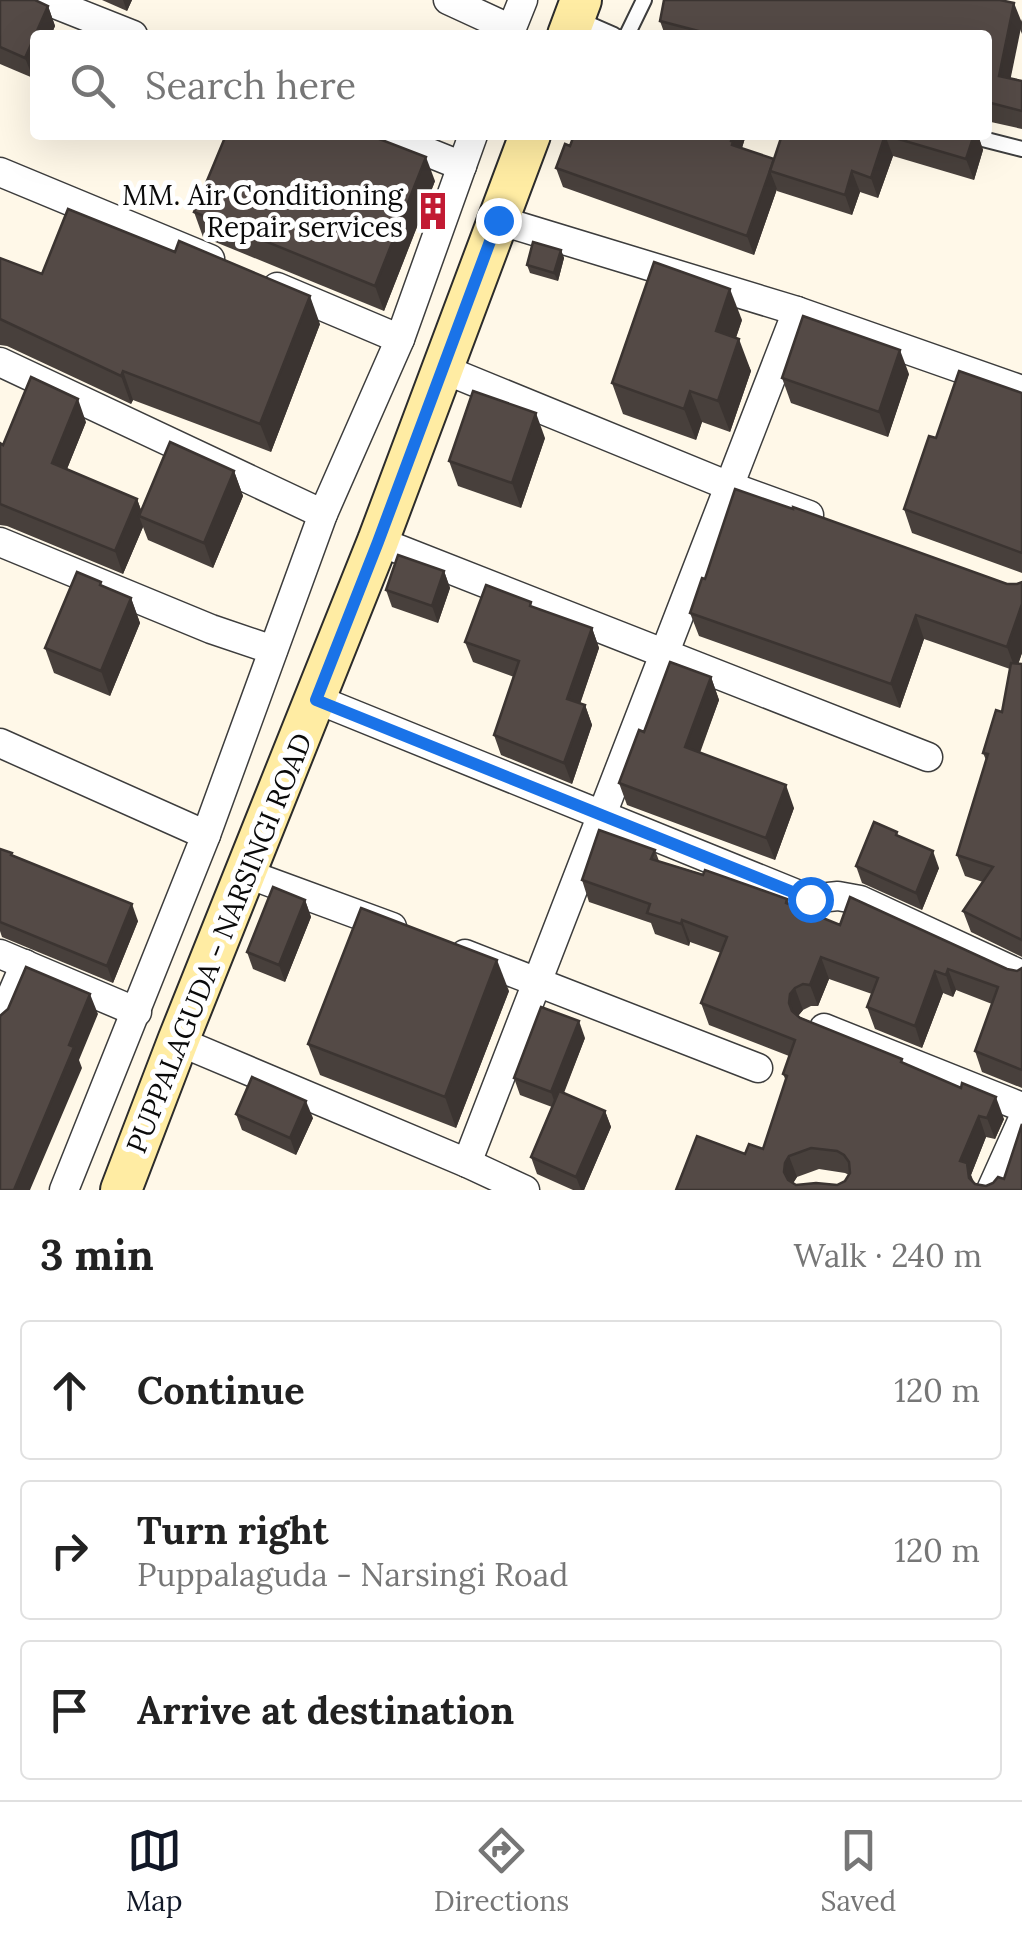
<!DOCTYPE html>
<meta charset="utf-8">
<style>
:root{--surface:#fff;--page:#f6f6f6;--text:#222;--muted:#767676;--line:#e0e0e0;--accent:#111827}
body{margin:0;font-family:Lora,serif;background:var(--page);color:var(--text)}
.stop{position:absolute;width:30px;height:30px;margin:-22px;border:8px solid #1a73e8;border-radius:50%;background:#fff}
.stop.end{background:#1a73e8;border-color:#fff;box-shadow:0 2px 10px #0008}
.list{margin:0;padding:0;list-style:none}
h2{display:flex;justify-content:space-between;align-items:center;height:130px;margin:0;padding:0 40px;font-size:42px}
h2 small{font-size:32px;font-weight:400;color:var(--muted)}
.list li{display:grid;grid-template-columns:65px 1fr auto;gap:30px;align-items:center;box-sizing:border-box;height:140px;margin:0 20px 20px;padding:0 20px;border:2px solid var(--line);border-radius:10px}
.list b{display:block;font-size:38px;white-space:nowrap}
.list p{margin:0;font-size:32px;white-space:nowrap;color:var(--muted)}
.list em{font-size:32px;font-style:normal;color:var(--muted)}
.icon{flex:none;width:55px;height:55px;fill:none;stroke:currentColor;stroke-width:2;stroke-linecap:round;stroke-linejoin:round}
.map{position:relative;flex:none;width:1022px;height:1190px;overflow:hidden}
.search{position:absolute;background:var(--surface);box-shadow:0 10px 40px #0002;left:30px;right:30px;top:30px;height:110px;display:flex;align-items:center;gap:25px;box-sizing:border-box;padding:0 35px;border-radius:10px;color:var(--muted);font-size:38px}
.sheet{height:610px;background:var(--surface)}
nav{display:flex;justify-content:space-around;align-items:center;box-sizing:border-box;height:140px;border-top:2px solid var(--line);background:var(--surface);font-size:28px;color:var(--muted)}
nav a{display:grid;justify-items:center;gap:5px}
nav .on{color:var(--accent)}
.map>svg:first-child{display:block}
</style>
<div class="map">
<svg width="1022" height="1190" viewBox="0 0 1022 1190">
<rect width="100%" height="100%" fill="#fff8e8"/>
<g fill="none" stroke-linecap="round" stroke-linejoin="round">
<g stroke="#3d3d3d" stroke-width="18">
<g id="lane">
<polyline points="575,18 614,35"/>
<polyline points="627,35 644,0"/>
<polyline points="967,135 1022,149"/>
</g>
</g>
<g stroke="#3d3d3d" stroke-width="31">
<g id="street">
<polyline points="45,0 133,35"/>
<polyline points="448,0 511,29"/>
<polyline points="509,35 523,0"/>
<polyline points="385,135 462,166"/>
<polyline points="0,172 210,259"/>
<polyline points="498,220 797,311 1022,390"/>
<polyline points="277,287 400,339"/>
<polyline points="0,362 323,514"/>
<polyline points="443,369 729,486 809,515"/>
<polyline points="378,541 928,757"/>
<polyline points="0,542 211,629 273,650"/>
<polyline points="316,699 809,899 838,896 860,900 1022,975"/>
<polyline points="0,743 206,835 64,1190"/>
<polyline points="206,835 323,514 400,339 473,135"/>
<polyline points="245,873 392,927"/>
<polyline points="0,954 137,1012"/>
<polyline points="465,954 758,1068"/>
<polyline points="0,1022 25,964"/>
<polyline points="824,1028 1022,1107"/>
<polyline points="178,1041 467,1163 525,1190"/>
<polyline points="467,1163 797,311"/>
<polyline points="991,1190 1022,1121"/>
</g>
</g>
<g stroke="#2c2c2c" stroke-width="44">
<g id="secondary">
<polyline points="568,35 581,0"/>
<polyline points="121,1190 178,1041 378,541 530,135"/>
</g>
</g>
<use href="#lane" stroke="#fff" stroke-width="14"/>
<use href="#street" stroke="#fff" stroke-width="28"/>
<use href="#secondary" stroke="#ffeca3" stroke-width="40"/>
</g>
<g fill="#48403c" fill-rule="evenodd">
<polygon points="0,0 48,6 55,26 33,78 0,64"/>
<polygon points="102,0 132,0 127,11"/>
<polygon points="1022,19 1022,34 1020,29 1010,78 1022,81 1022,129 991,122 989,130 987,129 987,35 665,35 660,21 1021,22"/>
<polygon points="574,135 746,135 742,148 774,159 782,135 978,135 983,150 974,180 893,156 878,198 860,192 852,215 777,191 777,189 754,255 563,187 556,168 570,146"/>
<polygon points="435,181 384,311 203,237 194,212"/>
<polygon points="561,250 564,258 558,281 530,273 527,265"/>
<polygon points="0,258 42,274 320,324 271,452 133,400 131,404 7,346 0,345"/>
<polygon points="742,320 736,338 751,371 730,432 702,422 696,440 623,414 612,383"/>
<polygon points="909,374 888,437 791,403 782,378"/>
<polygon points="1022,393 1022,573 912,533 904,509 936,438"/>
<polygon points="86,422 67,469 137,499 141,510 234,471 243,496 213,568 148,540 143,527 123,574 7,526 0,525 0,443 3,445"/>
<polygon points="545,438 521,508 458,486 449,461"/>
<polygon points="444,571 450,588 438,623 392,607 386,590"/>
<polygon points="1022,582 1022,653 1018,664 1022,664 1022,957 971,932 963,911 983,882 965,876 957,855 986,760 983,753 1002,712 1010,669 924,639 900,708 699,636 690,613 1007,584 1017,584"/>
<polygon points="103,587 131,598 140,623 110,696 54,673 45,648"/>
<polygon points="532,607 592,628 599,648 580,703 585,705 592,725 572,784 501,755 494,735 514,677 473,662 465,642"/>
<polygon points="711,677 719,700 700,753 794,808 775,860 627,805 619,783 644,732"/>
<polygon points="0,849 138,921 113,983 2,937 0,931"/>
<path d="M655,850L659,861L787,899L789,904L840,925L1007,969L1017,971L1022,968V1088L982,1072L975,1051L992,1004L956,990L953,997L943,993L922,1048L875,1029L867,1007L872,994L829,979L818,1006H811L803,1010L798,1016L904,1063L1004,1119L995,1139L986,1137L971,1175L975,1184L1022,1190H676L745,1154L763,1149L786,1081L783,1074L789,1056L709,1025L701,1003L721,953L690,942L689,946L655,934L651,923L589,902L582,880ZM819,1169L845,1173L849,1175L845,1181L837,1185H796L793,1183L797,1177Z"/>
<polygon points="856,866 939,868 922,910 862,883"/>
<polygon points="305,900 311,917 285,982 253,969 247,952"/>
<polygon points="509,991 456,1128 320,1075 308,1044"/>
<polygon points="585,1038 564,1093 605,1111 611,1127 584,1190 573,1190 537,1174 531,1157 552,1107 520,1095 514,1078"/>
<polygon points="236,1114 313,1118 296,1155 242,1130"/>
</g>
<g fill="#3b3431">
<polygon points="123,0 132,0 127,11"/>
<polygon points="1014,3 1022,23 1007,96 999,76"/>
<polygon points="48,6 55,26 51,35 35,35"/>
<polygon points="35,36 35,73 33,78 25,58"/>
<polygon points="987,110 991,122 989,130 987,124"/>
<polygon points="733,135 746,135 739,157 731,141"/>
<polygon points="885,135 893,156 878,198 871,178"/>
<polygon points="974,135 978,135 983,150 974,180 966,159"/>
<polygon points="426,157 435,181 384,311 375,286"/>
<polygon points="770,171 777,189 754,255 747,236"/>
<polygon points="852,171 860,192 852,215 845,195"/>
<polygon points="561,250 564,258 558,281 554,273"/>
<polygon points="730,289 742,320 727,362 716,331"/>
<polygon points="310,296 320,324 271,452 260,424"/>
<polygon points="739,339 751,371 730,432 718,401"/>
<polygon points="900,350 909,374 888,437 879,412"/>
<polygon points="123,371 133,400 131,404 121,376"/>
<polygon points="690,391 702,422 696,440 684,409"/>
<polygon points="78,399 86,422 60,486 52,463"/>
<polygon points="536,413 545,438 521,508 512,483"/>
<polygon points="234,471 243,496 213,568 204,543"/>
<polygon points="137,499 144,518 139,516 143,527 123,574 115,551"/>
<polygon points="444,571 450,588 438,623 432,606"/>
<polygon points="131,598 140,623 110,696 101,671"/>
<polygon points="1022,604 1022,653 1016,671 1007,647"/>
<polygon points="916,615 924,639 900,708 891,684"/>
<polygon points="592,628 599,648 575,719 567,699"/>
<polygon points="711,677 719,700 693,770 685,747"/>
<polygon points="585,705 592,725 572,784 564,763"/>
<polygon points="786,785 794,808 775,860 766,838"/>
<polygon points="933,851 939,868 922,910 916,893"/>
<polygon points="305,900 311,917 285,982 279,965"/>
<polygon points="132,904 138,921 113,983 107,966"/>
<polygon points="682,920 690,942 689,946 681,924"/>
<polygon points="821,957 829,979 818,1006 810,985"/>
<polygon points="497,960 509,991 456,1128 445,1097"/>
<polygon points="948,969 956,990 953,997 946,975"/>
<polygon points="935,971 943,993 922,1048 915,1026"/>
<polygon points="795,988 803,1010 798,1016 797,1024 789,1003 790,994"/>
<polygon points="90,994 98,1014 79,1060 82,1068 30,1190 14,1190 69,1045"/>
<polygon points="579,1021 585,1038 557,1109 551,1092"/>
<polygon points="996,1097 1004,1119 995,1139 987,1118"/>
<polygon points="306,1101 313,1118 296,1155 290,1138"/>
<polygon points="605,1111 611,1127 584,1190 581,1190 576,1177"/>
<polygon points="979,1116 986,1137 971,1175 975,1190 960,1161"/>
<polygon points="789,1156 797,1177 792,1185 792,1190 784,1172 785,1163"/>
</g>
<g fill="#544a46" stroke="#3b3431" stroke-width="2.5" fill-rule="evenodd">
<polygon points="0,0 35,0 48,6 25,58 0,47"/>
<polygon points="664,0 1000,0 1014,3 999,76 1022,81 1022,111 987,102 987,35 725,35 711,32 710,34 660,21"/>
<polygon points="226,135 369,135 426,157 375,286 194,212"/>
<polygon points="574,135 733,135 731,141 733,142 732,145 774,159 747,236 556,168 565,144 570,146"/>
<polygon points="782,135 974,135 966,159 885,135 871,178 852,171 845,195 770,171"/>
<polygon points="68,209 175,252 179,241 310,296 260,424 123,371 121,376 0,319 0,258 42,274"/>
<polygon points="533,242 561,250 554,273 527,265"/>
<polygon points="654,262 730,289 716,331 739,339 718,401 690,391 684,409 612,383"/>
<polygon points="803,316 900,350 879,412 782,378"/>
<polygon points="959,371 1022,393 1022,553 904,509 929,436 936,438"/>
<polygon points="31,377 78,399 52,463 137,499 115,551 0,504 0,443 3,445"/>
<polygon points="473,391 536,413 512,483 449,461"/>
<polygon points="170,442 234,471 204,543 139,516"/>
<polygon points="735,489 793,509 793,507 1007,584 1017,584 1022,582 1022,604 1007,647 916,615 891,684 690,613 702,578 705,579"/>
<polygon points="398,555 444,571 432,606 386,590"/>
<polygon points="77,572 101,582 100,585 131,598 101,671 45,648"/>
<polygon points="486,585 531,602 530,606 592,628 567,699 585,705 564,763 494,735 519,661 465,642"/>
<polygon points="670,662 711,677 685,747 786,785 766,838 619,783 639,730 644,732"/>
<polygon points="1011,663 1022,664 1022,940 963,911 993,867 957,855 988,754 983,753 996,710 1002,712"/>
<polygon points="874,822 897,832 896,835 933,851 916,893 856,866"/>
<path d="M599,830L655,850L651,859L703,875L705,870L787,899L786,903L840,925L850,897L1007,969L1017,971L1022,968V1070L975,1051L998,987L948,969L946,975L935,971L915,1026L867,1007L878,978L821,957L810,985L803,984L795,988L790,994L789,1003L792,1011L800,1018L902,1059L901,1062L961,1088L962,1083L996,1097L987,1118L979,1116L960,1161L967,1163L969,1178L975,1184L986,1186L993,1183L998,1177L1004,1179L1022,1124V1190H676L697,1136L745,1154L749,1144L763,1149L787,1076L783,1074L795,1040L701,1003L727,937L682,920L681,924L647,913L650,904L582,880ZM811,1148L837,1151L844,1155L849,1162L850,1173L845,1181L837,1185L816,1183L796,1185L788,1180L784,1172L785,1163L789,1156Z"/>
<polygon points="0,849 12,853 11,855 132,904 107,966 0,922"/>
<polygon points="273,887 305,900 279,965 247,952"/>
<polygon points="361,908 497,960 445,1097 308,1044"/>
<polygon points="26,967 90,994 69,1045 74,1047 14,1190 0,1190 0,1016 8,1009"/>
<polygon points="541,1007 579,1021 551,1092 514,1078"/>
<polygon points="252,1077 306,1101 290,1138 236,1114"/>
<polygon points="559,1091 605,1111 576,1177 531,1157"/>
</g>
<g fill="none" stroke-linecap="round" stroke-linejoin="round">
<polyline stroke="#1a73e8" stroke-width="12" points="498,220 378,542 316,700 810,899"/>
</g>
<defs>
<g id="building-bare" transform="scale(3)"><path d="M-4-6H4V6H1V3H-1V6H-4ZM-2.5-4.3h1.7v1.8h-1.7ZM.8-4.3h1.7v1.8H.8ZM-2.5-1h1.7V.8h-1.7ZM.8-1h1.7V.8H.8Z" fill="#c21a33" stroke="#fff" stroke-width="2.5" paint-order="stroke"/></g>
</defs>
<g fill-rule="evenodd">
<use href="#building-bare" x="433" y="211"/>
</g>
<g text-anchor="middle" stroke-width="10" stroke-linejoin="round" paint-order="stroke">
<g font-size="28" fill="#0a0a0a" stroke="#fff" text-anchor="end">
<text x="403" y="205">MM. Air Conditioning<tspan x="403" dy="32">Repair services</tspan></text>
</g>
<g font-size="28" fill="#0a0a0a" stroke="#fff">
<text transform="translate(219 943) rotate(-68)" y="10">PUPPALAGUDA - NARSINGI ROAD</text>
</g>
</g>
</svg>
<div class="stop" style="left:810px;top:899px"></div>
<div class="stop end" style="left:498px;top:220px"></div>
<div class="search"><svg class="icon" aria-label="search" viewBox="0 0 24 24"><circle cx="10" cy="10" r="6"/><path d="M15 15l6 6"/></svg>Search here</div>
</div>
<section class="sheet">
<h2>3 min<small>Walk · 240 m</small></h2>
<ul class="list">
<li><svg class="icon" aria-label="ahead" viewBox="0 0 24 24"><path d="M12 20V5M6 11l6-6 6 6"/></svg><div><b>Continue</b></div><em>120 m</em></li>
<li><svg class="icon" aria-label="right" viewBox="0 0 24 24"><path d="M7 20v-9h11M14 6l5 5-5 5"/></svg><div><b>Turn right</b><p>Puppalaguda - Narsingi Road</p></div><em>120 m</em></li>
<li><svg class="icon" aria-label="arrive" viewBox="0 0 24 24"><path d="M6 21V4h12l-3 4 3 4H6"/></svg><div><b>Arrive at destination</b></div></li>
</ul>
</section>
<nav>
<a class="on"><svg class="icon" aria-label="map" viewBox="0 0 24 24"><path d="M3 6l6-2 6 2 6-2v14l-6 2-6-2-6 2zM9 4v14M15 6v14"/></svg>Map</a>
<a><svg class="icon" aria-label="directions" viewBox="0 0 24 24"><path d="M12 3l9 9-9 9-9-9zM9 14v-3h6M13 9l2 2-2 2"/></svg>Directions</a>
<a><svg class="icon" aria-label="saved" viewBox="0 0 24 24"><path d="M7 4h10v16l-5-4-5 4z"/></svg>Saved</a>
</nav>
